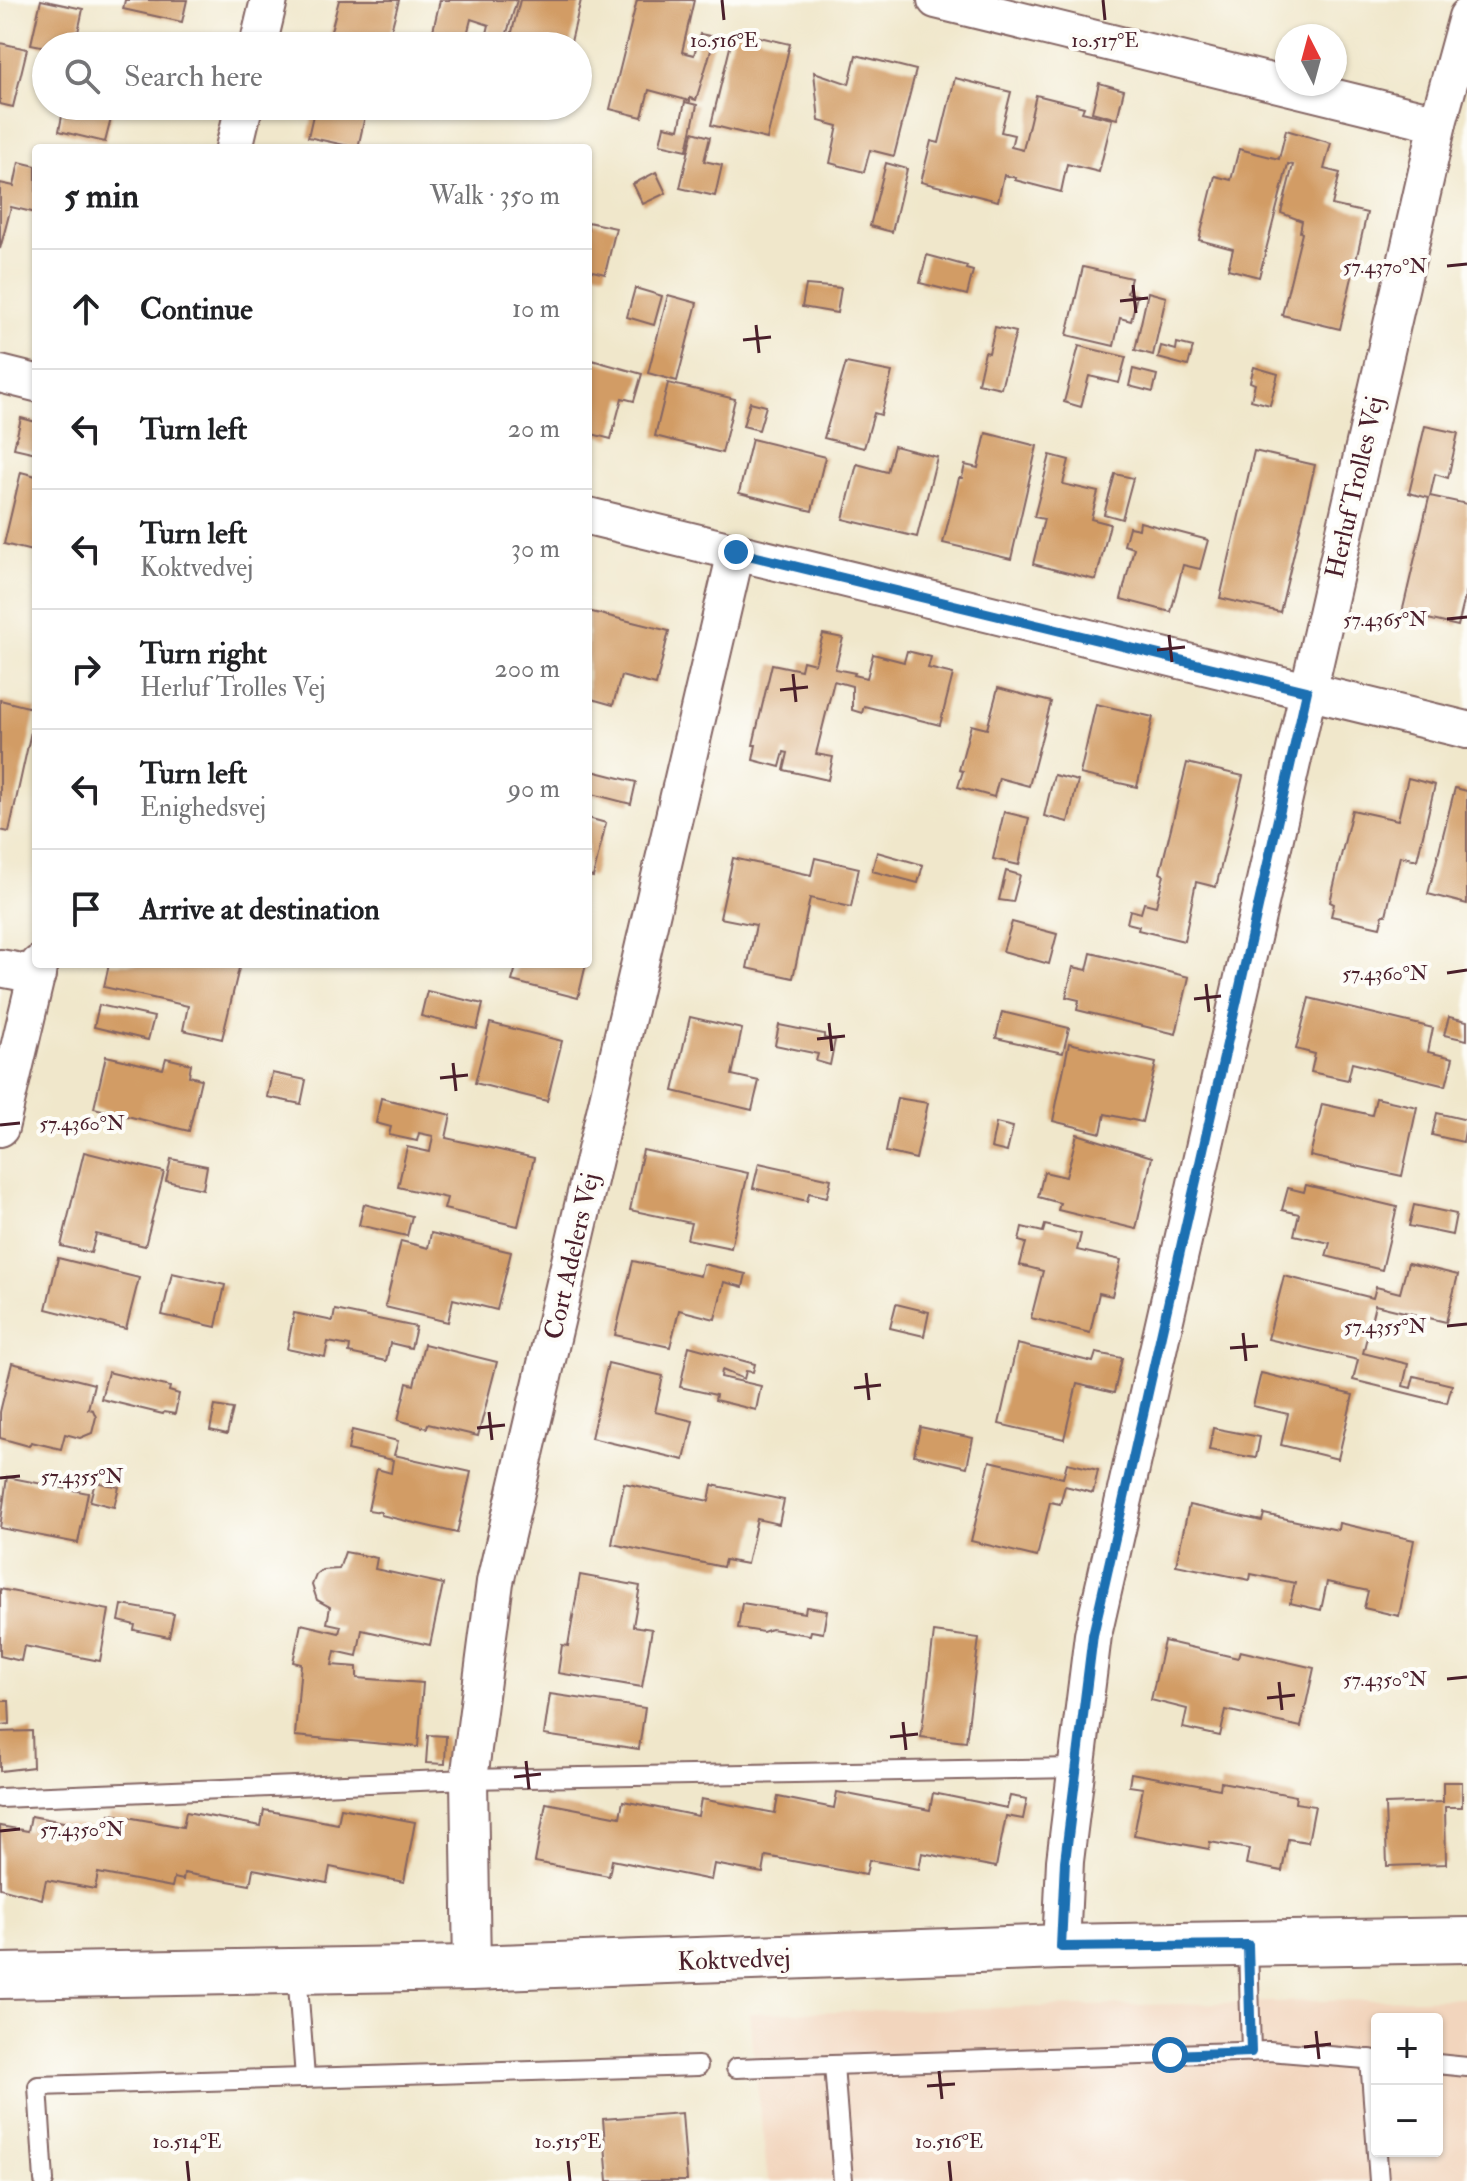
<!DOCTYPE html>
<meta charset="utf-8">
<style>
:root{--surface:#fff;--page:#f2f2f2;--text:#202124;--muted:#757577;--line:#e0e0e0}
body{margin:0;font-family:"IM FELL Double Pica",serif;background:var(--page);color:var(--text)}
.controls{position:absolute;right:24px;bottom:24px;display:grid;overflow:hidden;border-radius:8px;box-shadow:0 2px 6px #0004}
.controls button{width:72px;height:72px;display:grid;place-items:center;padding:0;border:0;border-bottom:2px solid var(--line);background:var(--surface);color:var(--text);font:40px sans-serif}
.compass{position:absolute;left:1275px;top:24px;width:72px;height:72px;border-radius:50%;background:var(--surface);box-shadow:0 2px 6px #0004;rotate:354deg}
.stop{position:absolute;width:24px;height:24px;margin:-18px;border:6px solid #1f6fb2;border-radius:50%;background:#fff}
.stop.end{background:#1f6fb2;border-color:#fff;box-shadow:0 2px 8px #0008}
.list{margin:0;padding:0;list-style:none}
h2{display:flex;justify-content:space-between;align-items:center;height:104px;margin:0;padding:0 32px;font-size:34px}
h2 small{font-size:26px;font-weight:400;color:var(--muted)}
.list li{display:grid;grid-template-columns:52px 1fr auto;gap:24px;align-items:center;box-sizing:border-box;height:120px;padding:0 32px;border-top:2px solid var(--line)}
.list b{display:block;font-size:30px;white-space:nowrap}
.list p{margin:0;font-size:26px;white-space:nowrap;color:var(--muted)}
.list em{font-size:26px;font-style:normal;color:var(--muted)}
.icon{flex:none;width:44px;height:44px;fill:none;stroke:currentColor;stroke-width:2;stroke-linecap:round;stroke-linejoin:round}
.map{position:relative;flex:none;width:1467px;height:2181px;overflow:hidden}
.search{position:absolute;background:var(--surface);box-shadow:0 2px 6px #0004;left:32px;top:32px;width:560px;height:88px;display:flex;align-items:center;gap:20px;box-sizing:border-box;padding:0 28px;border-radius:44px;color:var(--muted);font-size:30px}
.panel{position:absolute;background:var(--surface);box-shadow:0 2px 6px #0004;left:32px;top:144px;width:560px;height:824px;border-radius:8px}
.map>svg:first-child{display:block}
</style>
<div class="map">
<svg width="1467" height="2181" viewBox="0 0 1467 2181">
<rect width="100%" height="100%" fill="#fdfcf7"/>
<filter id="ink" filterUnits="userSpaceOnUse"><feTurbulence type="fractalNoise" baseFrequency=".0125" numOctaves="2"/><feDisplacementMap in="SourceGraphic" scale="16" xChannelSelector="R" yChannelSelector="G"/><feConvolveMatrix kernelMatrix="1 2 1 2 8 2 1 2 1" color-interpolation-filters="sRGB"/></filter>
<filter id="wash" filterUnits="userSpaceOnUse"><feTurbulence type="fractalNoise" baseFrequency=".006" numOctaves="4" result="noise"/><feDisplacementMap in="SourceGraphic" scale="32" xChannelSelector="R" yChannelSelector="G"/><feGaussianBlur stdDeviation="1.8" result="paint"/><feColorMatrix in="noise" values="0 0 0 0 0 0 0 0 0 0 0 0 0 0 0 0 0 1.4 0 .05"/><feComposite in="paint" operator="in"/></filter>
<g filter="url(#wash)">
<rect width="100%" height="100%" fill="#f0e7cb"/>
<path fill="#f2d5bd" fill-rule="evenodd" d="M1467,1998V2181H768L749,2013ZM1377,2019H1437V2151H1377Z"/>
<g id="blocks">
<g fill="#d29c65">
<polygon points="41,0 83,9 75,46 46,47 31,44"/>
<polygon points="125,0 187,0 182,22 123,9"/>
<polygon points="339,0 399,0 387,46 373,46 330,35"/>
<polygon points="440,0 517,0 503,46 484,46 489,25 471,19 465,43 432,35"/>
<polygon points="520,0 581,0 570,46 552,46 511,36"/>
<polygon points="637,0 694,0 682,52 694,55 700,34 715,37 696,100 690,98 690,101 649,90 642,117 610,109"/>
<polygon points="734,31 790,44 767,139 711,125"/>
<polygon points="0,43 27,49 13,107 0,104"/>
<polygon points="856,55 916,70 894,156 870,150 864,172 830,163 838,126 819,121 814,72 849,84"/>
<polygon points="955,78 1011,92 1001,132 1014,135 1011,147 1023,150 1036,95 1084,107 1082,112 1112,119 1099,172 1067,164 1061,192 1015,180 1016,178 1004,175 998,201 921,182 931,141 939,143"/>
<polygon points="1099,83 1124,90 1117,119 1092,112"/>
<polygon points="685,102 697,105 687,150 660,144 664,126 679,129"/>
<polygon points="64,106 112,115 105,142 59,131"/>
<polygon points="315,106 365,116 358,148 308,137"/>
<polygon points="1286,130 1331,143 1324,169 1340,173 1332,205 1367,213 1340,329 1282,315 1302,233 1300,232 1302,221 1281,213 1293,165 1288,164 1259,277 1228,269 1233,249 1199,240 1215,176 1231,180 1239,149 1279,159"/>
<polygon points="693,132 710,137 704,161 722,165 715,196 680,188"/>
<polygon points="19,162 36,166 36,213 11,207 0,249 0,183 14,186"/>
<polygon points="886,163 907,169 892,232 870,226"/>
<polygon points="656,172 666,193 643,204 633,184"/>
<polygon points="588,222 616,228 605,274 588,270"/>
<polygon points="927,255 967,266 966,269 973,271 967,295 920,283"/>
<polygon points="1083,267 1131,278 1127,293 1137,295 1131,321 1120,318 1114,346 1067,335"/>
<polygon points="806,285 841,288 837,313 802,307"/>
<polygon points="635,288 662,296 654,325 627,317"/>
<polygon points="1148,292 1166,297 1153,355 1135,350"/>
<polygon points="668,295 697,303 677,381 648,373"/>
<polygon points="995,327 1016,332 1001,388 978,383 985,352 989,353"/>
<polygon points="1177,343 1193,347 1188,366 1158,358 1161,346 1176,350"/>
<polygon points="1079,346 1126,357 1119,383 1089,376 1081,407 1064,402"/>
<polygon points="588,359 642,374 634,401 622,398 611,439 588,433"/>
<polygon points="846,363 892,372 881,415 874,413 864,448 824,438"/>
<polygon points="1254,367 1278,374 1270,405 1251,400 1255,384 1250,382"/>
<polygon points="1133,369 1157,375 1153,392 1129,386"/>
<polygon points="668,383 735,399 722,453 655,436"/>
<polygon points="750,402 766,406 759,430 743,426"/>
<polygon points="21,418 36,422 36,453 14,448"/>
<polygon points="1425,426 1458,433 1448,478 1435,474 1430,496 1467,504 1467,589 1458,626 1402,613 1429,498 1409,493"/>
<polygon points="986,433 1037,446 1011,559 943,543 959,478 962,478 965,465 978,468"/>
<polygon points="752,439 825,457 812,511 739,493"/>
<polygon points="894,446 937,457 917,537 843,519 857,464 887,472"/>
<polygon points="1254,451 1315,465 1280,612 1220,598"/>
<polygon points="1050,455 1069,460 1063,484 1098,492 1091,519 1110,524 1096,580 1033,564 1044,519 1034,517"/>
<polygon points="21,472 36,476 36,552 4,544"/>
<polygon points="1115,474 1133,478 1122,519 1104,514"/>
<polygon points="1140,522 1208,540 1200,569 1183,565 1171,612 1121,599 1134,548 1124,545 1129,527 1139,529"/>
<polygon points="588,611 669,631 656,685 621,676 613,705 588,698"/>
<polygon points="823,634 843,638 835,669 855,673 854,675 867,678 873,654 904,662 907,651 931,657 928,668 953,674 940,725 864,706 862,713 852,710 852,686 834,681 816,754 833,757 828,780 784,770 788,753 784,752 780,767 753,760 756,745 753,745 772,664 801,670 803,661 815,664"/>
<polygon points="998,688 1051,702 1029,786 999,778 994,797 958,787 963,771 959,770 971,725 987,729"/>
<polygon points="0,700 36,709 9,832 0,830"/>
<polygon points="1096,704 1153,717 1137,787 1080,774"/>
<polygon points="1187,763 1243,776 1216,887 1196,882 1184,941 1138,930 1139,926 1127,923 1130,910 1141,913 1144,903 1156,906 1164,875 1160,873"/>
<polygon points="588,770 636,782 631,804 588,793"/>
<polygon points="1054,775 1078,781 1068,822 1044,816"/>
<polygon points="1408,778 1435,785 1417,860 1400,856 1386,915 1383,915 1380,927 1331,916 1334,904 1330,902 1352,810 1398,820"/>
<polygon points="1455,788 1467,791 1467,904 1428,894"/>
<polygon points="1004,812 1029,818 1019,865 993,859"/>
<polygon points="588,818 606,823 593,877 588,876"/>
<polygon points="877,852 923,865 918,883 872,871"/>
<polygon points="733,858 811,875 815,858 859,868 851,907 810,898 793,978 747,968 756,925 720,918"/>
<polygon points="1006,871 1020,875 1013,902 999,900"/>
<polygon points="1012,922 1057,934 1049,964 1003,951"/>
<polygon points="1091,953 1189,977 1176,1034 1077,1010 1079,1000 1066,997 1073,967 1087,970"/>
<polygon points="109,964 240,964 222,1039 183,1030 188,1006 104,987"/>
<polygon points="517,964 586,964 578,998 512,981"/>
<polygon points="427,991 483,1004 477,1029 421,1016"/>
<polygon points="1309,998 1433,1028 1428,1052 1453,1058 1446,1086 1352,1063 1348,1080 1311,1072 1315,1054 1296,1049"/>
<polygon points="99,1005 154,1017 148,1040 94,1027"/>
<polygon points="1002,1012 1069,1028 1063,1053 996,1038"/>
<polygon points="690,1017 742,1029 732,1075 759,1081 752,1110 673,1091"/>
<polygon points="1449,1017 1467,1021 1467,1040 1444,1035"/>
<polygon points="490,1023 562,1041 547,1101 475,1083"/>
<polygon points="779,1025 824,1034 824,1038 835,1040 830,1065 816,1061 818,1054 775,1045"/>
<polygon points="1069,1043 1156,1063 1142,1122 1105,1114 1101,1133 1053,1121"/>
<polygon points="106,1056 163,1069 166,1058 191,1064 189,1076 201,1079 189,1131 94,1108"/>
<polygon points="272,1073 306,1080 301,1104 267,1097"/>
<polygon points="381,1098 451,1115 446,1138 534,1158 518,1226 444,1209 447,1198 398,1187 407,1147 430,1152 433,1136 419,1133 417,1141 389,1135 391,1127 376,1123"/>
<polygon points="897,1098 928,1103 916,1159 886,1152"/>
<polygon points="1376,1098 1417,1107 1402,1176 1310,1156 1322,1104 1372,1115"/>
<polygon points="1437,1113 1467,1120 1463,1142 1432,1135"/>
<polygon points="996,1123 1013,1127 1007,1152 991,1148"/>
<polygon points="1077,1134 1152,1157 1136,1229 1058,1210 1060,1203 1038,1197 1044,1172 1066,1177"/>
<polygon points="643,1150 748,1173 731,1248 687,1239 691,1223 630,1210"/>
<polygon points="84,1152 164,1172 145,1246 96,1234 91,1253 61,1246"/>
<polygon points="171,1159 207,1166 203,1189 166,1181"/>
<polygon points="759,1163 831,1179 827,1197 809,1193 807,1201 753,1188"/>
<polygon points="1306,1185 1397,1207 1382,1270 1326,1256 1330,1243 1294,1235 1299,1214 1282,1210 1288,1188 1304,1192"/>
<polygon points="364,1204 412,1216 407,1236 359,1225"/>
<polygon points="1414,1205 1456,1214 1452,1235 1409,1226"/>
<polygon points="1045,1225 1081,1234 1077,1250 1121,1260 1112,1296 1099,1293 1090,1333 1031,1318 1043,1271 1020,1265 1026,1243 1019,1241 1022,1227 1043,1232"/>
<polygon points="431,1233 511,1252 497,1310 453,1299 448,1322 385,1307 401,1241 428,1248"/>
<polygon points="58,1258 139,1278 126,1329 46,1309"/>
<polygon points="633,1261 700,1276 703,1264 746,1274 743,1287 724,1282 715,1319 679,1310 670,1347 615,1335"/>
<polygon points="1408,1263 1458,1275 1446,1322 1375,1305 1363,1353 1408,1364 1403,1386 1411,1388 1414,1376 1452,1385 1447,1403 1353,1380 1358,1360 1268,1339 1284,1276 1373,1298 1376,1287 1400,1293"/>
<polygon points="172,1273 225,1285 216,1327 162,1315"/>
<polygon points="896,1304 929,1312 924,1336 890,1328"/>
<polygon points="335,1310 416,1327 411,1348 390,1343 386,1361 349,1353 350,1346 328,1342 325,1357 287,1349 294,1313 333,1321"/>
<polygon points="424,1344 497,1362 478,1436 428,1424 427,1428 398,1420 407,1383 414,1385"/>
<polygon points="1017,1344 1093,1362 1096,1353 1122,1358 1114,1393 1077,1384 1064,1439 999,1424"/>
<polygon points="689,1346 755,1364 753,1372 746,1371 744,1379 722,1370 721,1377 761,1386 756,1410 715,1400 716,1395 680,1387"/>
<polygon points="12,1363 94,1384 88,1409 93,1410 96,1417 92,1433 80,1438 65,1434 61,1449 31,1442 29,1446 0,1438 0,1412"/>
<polygon points="608,1363 663,1376 655,1412 693,1421 684,1460 591,1438"/>
<polygon points="108,1372 170,1387 169,1391 179,1394 175,1414 164,1412 163,1414 101,1399"/>
<polygon points="1261,1373 1353,1395 1338,1459 1281,1445 1288,1414 1253,1406"/>
<polygon points="215,1406 233,1409 227,1434 210,1430"/>
<polygon points="920,1427 973,1438 967,1467 914,1455"/>
<polygon points="1213,1428 1260,1437 1256,1458 1209,1450"/>
<polygon points="352,1430 398,1441 394,1455 471,1472 457,1533 381,1515 381,1512 368,1510 377,1469 391,1473 393,1460 348,1450"/>
<polygon points="990,1461 1063,1478 1067,1463 1098,1470 1093,1493 1065,1486 1060,1504 1050,1502 1037,1557 971,1541"/>
<polygon points="7,1477 88,1493 78,1543 0,1528"/>
<polygon points="95,1482 119,1487 114,1507 90,1501"/>
<polygon points="624,1483 709,1501 712,1485 784,1500 779,1524 757,1519 747,1564 725,1560 723,1567 612,1544"/>
<polygon points="1189,1505 1262,1521 1264,1514 1338,1530 1339,1523 1414,1540 1399,1616 1364,1608 1368,1591 1327,1582 1321,1610 1290,1603 1295,1583 1251,1574 1250,1580 1176,1565"/>
<polygon points="345,1552 377,1558 375,1569 443,1584 430,1645 362,1630 357,1656 335,1651 332,1665 357,1667 357,1678 423,1683 418,1747 295,1736 301,1664 293,1662 301,1624 339,1633 341,1626 327,1623 330,1607 317,1600 312,1585 316,1575 322,1570 339,1569"/>
<polygon points="580,1575 640,1586 633,1626 652,1629 642,1687 558,1673 562,1645 568,1646"/>
<polygon points="0,1589 109,1610 100,1661 24,1646 21,1661 0,1656"/>
<polygon points="742,1603 805,1613 806,1607 827,1610 823,1633 811,1631 810,1635 771,1629 763,1632 738,1628"/>
<polygon points="122,1605 174,1614 169,1637 134,1630 135,1625 119,1621"/>
<polygon points="934,1632 979,1638 966,1742 921,1737"/>
<polygon points="1164,1641 1238,1658 1240,1651 1314,1668 1301,1727 1226,1710 1220,1736 1183,1728 1187,1709 1151,1700"/>
<polygon points="550,1694 645,1708 639,1749 544,1735"/>
<polygon points="0,1701 9,1701 10,1724 0,1725"/>
<polygon points="32,1731 33,1767 0,1771 0,1732"/>
<polygon points="428,1735 446,1736 445,1764 426,1763"/>
<polygon points="1131,1773 1220,1789 1221,1782 1296,1796 1295,1803 1315,1806 1308,1842 1288,1839 1282,1871 1246,1864 1249,1849 1210,1842 1209,1849 1134,1835 1143,1788 1129,1786"/>
<polygon points="1443,1782 1462,1782 1462,1807 1445,1807 1446,1864 1387,1866 1385,1804 1443,1802"/>
<polygon points="837,1792 930,1810 933,1793 1007,1808 1010,1796 1027,1799 1023,1819 1006,1816 996,1867 922,1853 919,1869 869,1860 866,1875 766,1856 763,1873 714,1864 711,1880 612,1860 609,1876 535,1862 546,1803 620,1817 623,1801 698,1816 701,1799 775,1813 778,1797 834,1808"/>
<polygon points="341,1808 415,1822 404,1882 330,1867 327,1883 253,1869 250,1885 184,1873 183,1880 174,1878 172,1887 98,1873 95,1889 46,1880 42,1899 0,1888 0,1826 28,1831 31,1816 106,1830 110,1814 183,1827 186,1812 261,1826 264,1810 338,1824"/>
<polygon points="682,2113 687,2181 608,2181 603,2119"/>
</g>
</g>
</g>
<g filter="url(#ink)">
<use href="#blocks" fill-opacity="0" stroke="#846563" stroke-width="2"/>
<g fill="none" stroke-linecap="round" stroke-linejoin="round">
<g stroke="#846563" stroke-width="22">
<g id="service">
<polyline points="0,1798 469,1779 1075,1768"/>
<polyline points="1248,1945 1251,2052"/>
<polyline points="297,1971 305,2078"/>
<polyline points="1370,2059 1379,2181"/>
<polyline points="1437,2064 1467,2067"/>
<polyline points="834,2065 843,2181"/>
<polyline points="736,2068 1269,2051 1377,2060"/>
<polyline points="44,2181 38,2086 698,2066"/>
</g>
</g>
<g stroke="#846563" stroke-width="40">
<g id="minor">
<polyline points="936,0 1438,123"/>
<polyline points="258,46 269,0"/>
<polyline points="234,148 244,106"/>
<polyline points="0,374 36,383"/>
<polyline points="588,516 1467,730"/>
<polyline points="0,968 37,975"/>
<polyline points="0,1128 39,964"/>
<polyline points="1061,1947 1065,1861 1093,1635 1438,123 1467,17"/>
<polyline points="472,1968 469,1779 495,1582 736,552"/>
</g>
</g>
<g stroke="#846563" stroke-width="48">
<polyline id="tertiary" points="0,1976 472,1968 1061,1947 1467,1940"/>
</g>
<use href="#service" stroke="#fff" stroke-width="18"/>
<use href="#minor" stroke="#fff" stroke-width="36"/>
<use href="#tertiary" stroke="#fff" stroke-width="44"/>
</g>
</g>
<g fill="none" stroke-linecap="round" stroke-linejoin="round" filter="url(#ink)">
<polyline stroke="#1f6fb2" stroke-width="10" points="736,552 1307,691 1093,1635 1065,1861 1061,1947 1248,1945 1251,2052 1170,2055"/>
</g>
<path fill="none" stroke="#4a1f2b" stroke-width="3" d="M722,0L724,20M1103,0L1105,20M1447,266L1467,264M1133,285L1136,313M1120,301L1148,298M756,325L759,353M743,340L771,337M1447,619L1467,617M1169,635L1172,662M1157,650L1185,647M793,674L796,702M780,690L808,687M1447,973L1467,970M1206,984L1209,1012M1194,999L1221,996M829,1023L832,1051M817,1039L845,1036M453,1063L456,1091M440,1078L468,1075M0,1125L20,1123M1447,1326L1467,1324M1243,1333L1246,1361M1230,1348L1258,1346M866,1373L869,1400M854,1388L881,1385M489,1412L492,1440M477,1428L505,1425M0,1478L20,1476M1447,1679L1467,1677M1279,1682L1282,1710M1267,1698L1295,1695M903,1722L906,1750M890,1737L918,1734M526,1761L529,1789M514,1777L541,1774M0,1831L20,1829M1316,2031L1319,2059M1304,2047L1331,2044M939,2071L942,2099M927,2086L955,2084M187,2161L189,2181M568,2161L570,2181M949,2161L951,2181"/>
<g text-anchor="middle" stroke-width="8" stroke-linejoin="round" paint-order="stroke">
<g font-size="26" fill="#4a1f2b" stroke="#fdfcf7">
<text transform="translate(1354 487) rotate(-77)" y="9">Herluf Trolles Vej</text>
<text transform="translate(571 1256) rotate(-77)" y="9">Cort Adelers Vej</text>
<text transform="translate(734 1959) rotate(-2)" y="9">Koktvedvej</text>
</g>
</g>
<g font-size="20" text-anchor="middle" fill="#4a1f2b" stroke="#fdfcf7" stroke-width="8" stroke-linejoin="round" paint-order="stroke">
<text x="724" y="47">10.516°E</text>
<text x="1105" y="47">10.517°E</text>
<text x="1385" y="273">57.4370°N</text>
<text x="1385" y="626">57.4365°N</text>
<text x="1385" y="980">57.4360°N</text>
<text x="82" y="1130">57.4360°N</text>
<text x="1385" y="1333">57.4355°N</text>
<text x="82" y="1483">57.4355°N</text>
<text x="1385" y="1686">57.4350°N</text>
<text x="82" y="1836">57.4350°N</text>
<text x="187" y="2148">10.514°E</text>
<text x="568" y="2148">10.515°E</text>
<text x="949" y="2148">10.516°E</text>
</g>
</svg>
<div class="controls">
<button>+</button>
<button>−</button>
</div>
<svg class="compass" viewBox="-18 -18 36 36"><path d="M0-13l5 13h-10z" fill="#e53935"/><path d="M0 13l5-13h-10z" fill="#757577"/></svg>
<div class="stop" style="left:1170px;top:2055px"></div>
<div class="stop end" style="left:736px;top:552px"></div>
<div class="search"><svg class="icon" aria-label="search" viewBox="0 0 24 24"><circle cx="10" cy="10" r="6"/><path d="M15 15l6 6"/></svg>Search here</div>
<section class="panel">
<h2>5 min<small>Walk · 350 m</small></h2>
<ul class="list">
<li><svg class="icon" aria-label="ahead" viewBox="0 0 24 24"><path d="M12 20V5M6 11l6-6 6 6"/></svg><div><b>Continue</b></div><em>10 m</em></li>
<li><svg class="icon" aria-label="left" viewBox="0 0 24 24"><path d="M17 20v-9H6M10 6l-5 5 5 5"/></svg><div><b>Turn left</b></div><em>20 m</em></li>
<li><svg class="icon" aria-label="left" viewBox="0 0 24 24"><path d="M17 20v-9H6M10 6l-5 5 5 5"/></svg><div><b>Turn left</b><p>Koktvedvej</p></div><em>30 m</em></li>
<li><svg class="icon" aria-label="right" viewBox="0 0 24 24"><path d="M7 20v-9h11M14 6l5 5-5 5"/></svg><div><b>Turn right</b><p>Herluf Trolles Vej</p></div><em>200 m</em></li>
<li><svg class="icon" aria-label="left" viewBox="0 0 24 24"><path d="M17 20v-9H6M10 6l-5 5 5 5"/></svg><div><b>Turn left</b><p>Enighedsvej</p></div><em>90 m</em></li>
<li><svg class="icon" aria-label="arrive" viewBox="0 0 24 24"><path d="M6 21V4h12l-3 4 3 4H6"/></svg><div><b>Arrive at destination</b></div></li>
</ul>
</section>
</div>
